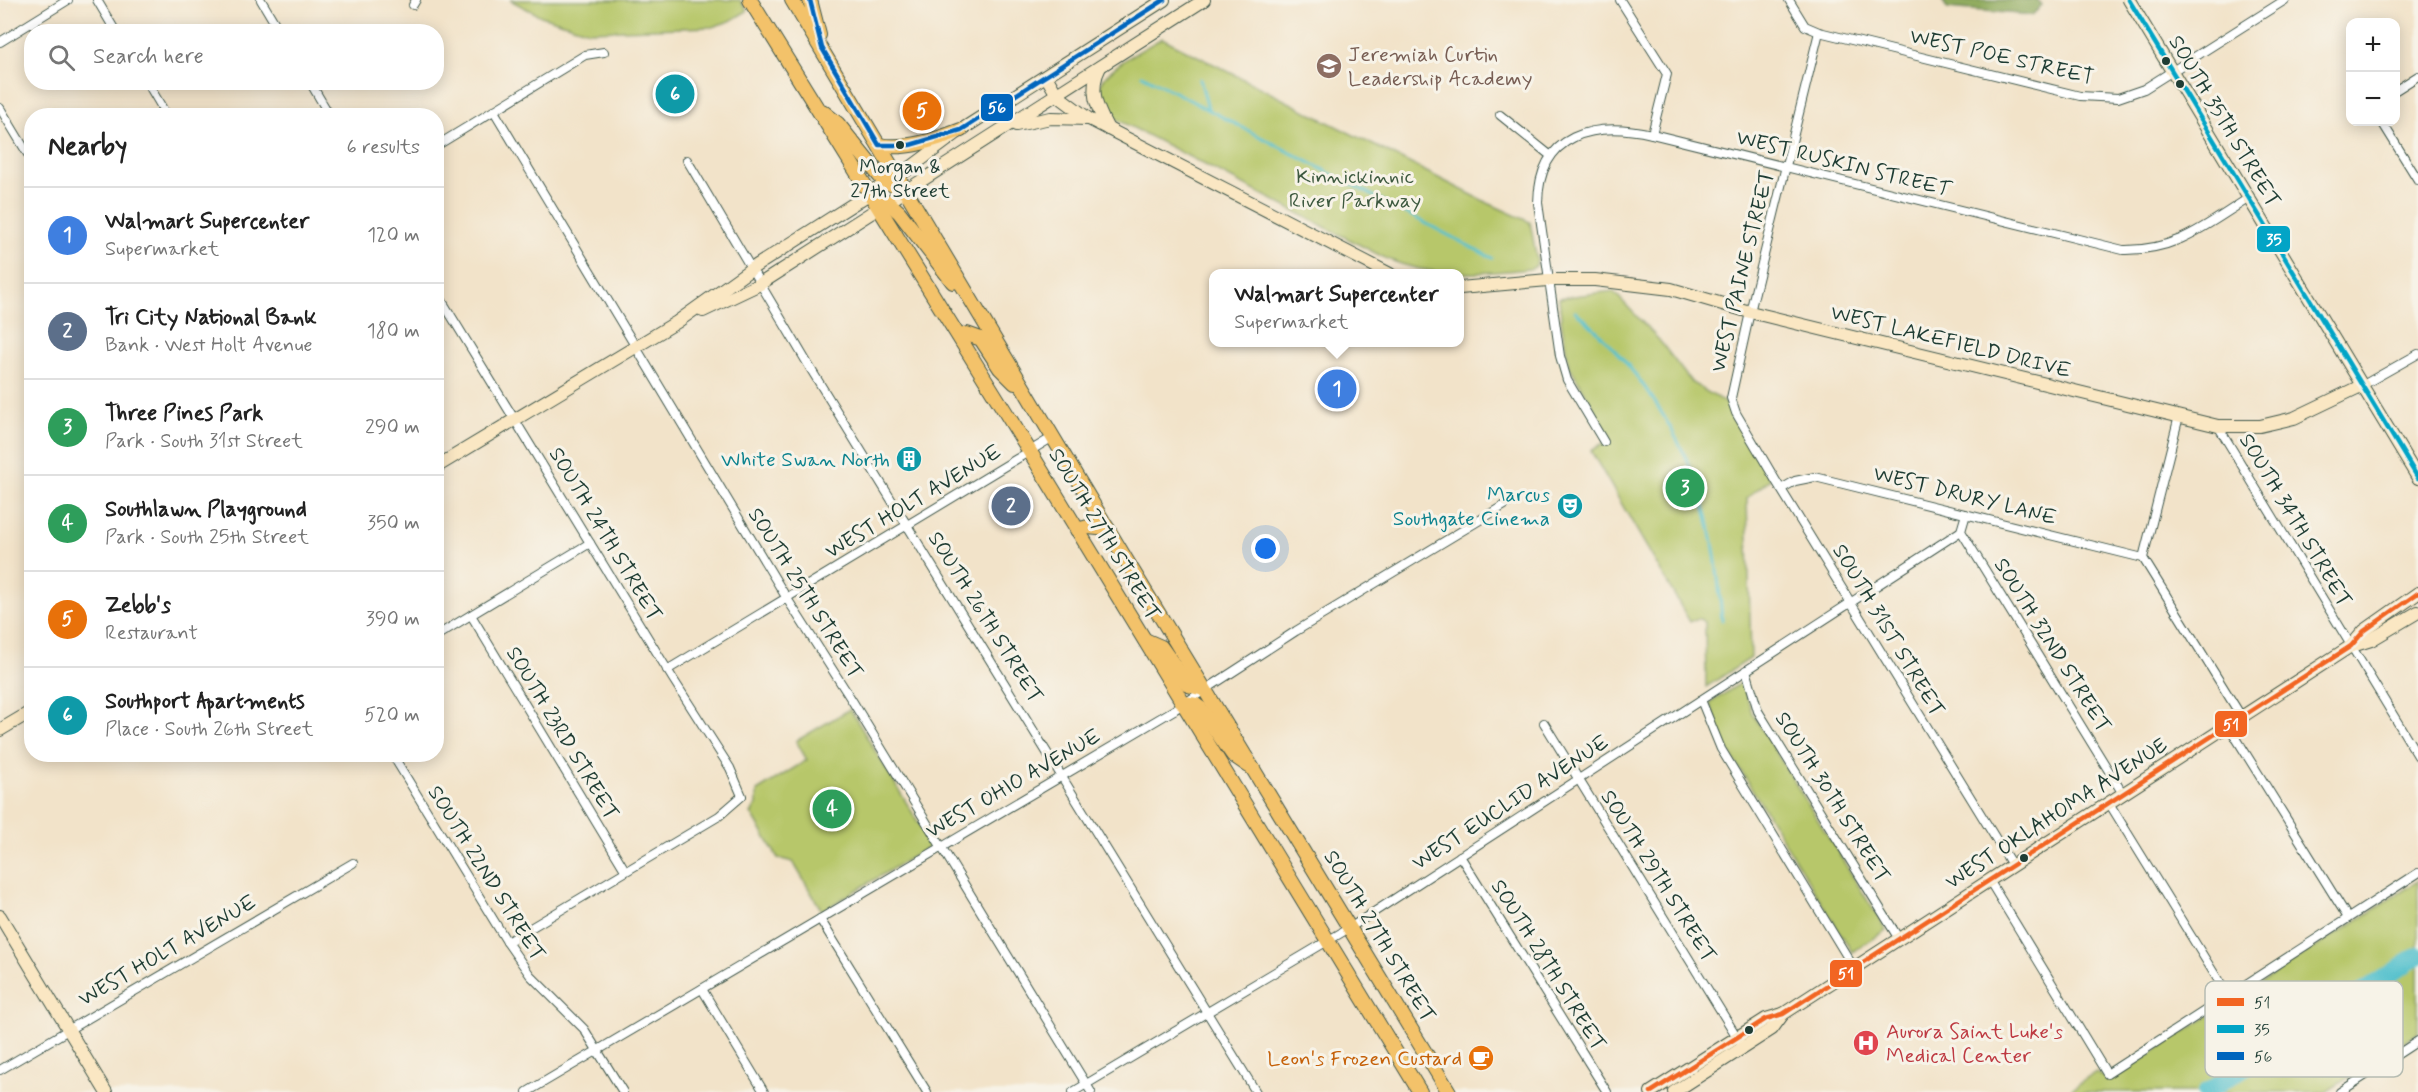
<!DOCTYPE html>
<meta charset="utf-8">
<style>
:root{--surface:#fff;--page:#f2f2f2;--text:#222;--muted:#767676;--line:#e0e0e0;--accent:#d1495b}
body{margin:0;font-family:Mynerve,sans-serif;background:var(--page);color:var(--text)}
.controls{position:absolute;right:18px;top:18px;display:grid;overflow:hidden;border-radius:12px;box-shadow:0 3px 15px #0003}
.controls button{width:54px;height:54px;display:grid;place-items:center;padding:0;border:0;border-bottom:2px solid var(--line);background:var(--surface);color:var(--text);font:30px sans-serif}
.you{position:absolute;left:1266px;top:549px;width:21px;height:21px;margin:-15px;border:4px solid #fff;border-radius:50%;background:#1a73e8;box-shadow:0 0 0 9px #1a73e833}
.badge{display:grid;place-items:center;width:39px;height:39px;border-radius:50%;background:var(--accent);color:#fff;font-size:20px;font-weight:700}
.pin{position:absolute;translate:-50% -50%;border:3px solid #fff;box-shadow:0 2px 6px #0006}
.popup{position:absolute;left:1209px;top:269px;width:255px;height:78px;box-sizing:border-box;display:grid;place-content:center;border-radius:12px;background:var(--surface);filter:drop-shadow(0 2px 4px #0005);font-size:20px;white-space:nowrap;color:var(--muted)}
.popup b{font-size:22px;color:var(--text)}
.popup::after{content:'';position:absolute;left:50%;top:100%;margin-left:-12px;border:12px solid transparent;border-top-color:var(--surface)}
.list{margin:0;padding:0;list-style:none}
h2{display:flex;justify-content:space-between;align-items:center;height:78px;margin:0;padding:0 24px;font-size:26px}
h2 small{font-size:20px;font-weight:400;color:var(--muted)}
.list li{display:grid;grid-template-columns:39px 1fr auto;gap:18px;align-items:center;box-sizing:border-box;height:96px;padding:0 24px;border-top:2px solid var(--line)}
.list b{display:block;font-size:22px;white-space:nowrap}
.list p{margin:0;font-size:20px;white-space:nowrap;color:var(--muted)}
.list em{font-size:20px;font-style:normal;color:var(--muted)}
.icon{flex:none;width:33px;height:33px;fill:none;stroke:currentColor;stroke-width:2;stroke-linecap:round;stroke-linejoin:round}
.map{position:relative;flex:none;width:2418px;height:1092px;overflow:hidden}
.search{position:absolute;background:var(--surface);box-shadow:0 3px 15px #0003;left:24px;top:24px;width:420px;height:66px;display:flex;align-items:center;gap:15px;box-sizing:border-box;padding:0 21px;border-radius:24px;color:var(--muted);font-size:22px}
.panel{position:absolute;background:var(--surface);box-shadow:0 3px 15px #0003;left:24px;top:108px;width:420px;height:654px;border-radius:24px}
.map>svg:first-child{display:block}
</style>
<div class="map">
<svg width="2418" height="1092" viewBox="0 0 2418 1092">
<rect width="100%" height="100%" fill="#f7f3e8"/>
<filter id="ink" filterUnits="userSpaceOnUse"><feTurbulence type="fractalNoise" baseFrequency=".0167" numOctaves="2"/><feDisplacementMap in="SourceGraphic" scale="12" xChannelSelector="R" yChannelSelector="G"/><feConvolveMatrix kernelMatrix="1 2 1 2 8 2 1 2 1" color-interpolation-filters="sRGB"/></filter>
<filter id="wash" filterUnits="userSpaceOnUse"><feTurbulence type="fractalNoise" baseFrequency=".008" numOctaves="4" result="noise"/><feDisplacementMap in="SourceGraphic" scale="24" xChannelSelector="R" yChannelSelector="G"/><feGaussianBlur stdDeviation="1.35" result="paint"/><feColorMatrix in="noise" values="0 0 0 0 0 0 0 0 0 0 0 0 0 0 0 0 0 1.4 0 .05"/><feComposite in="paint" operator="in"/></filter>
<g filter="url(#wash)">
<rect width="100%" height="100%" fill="#f2e3c9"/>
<g fill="#b7c76a" stroke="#6b824f" stroke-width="1.5">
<polygon points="510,0 740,0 747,11 730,21 712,27 589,31 541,16"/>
<path d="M1162,38L1488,203L1530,222L1537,260L1536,266L1531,269C1476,273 1440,280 1387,259L1112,117C1072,80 1135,55 1162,38Z"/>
<polygon points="1613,291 1659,340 1692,383 1726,403 1770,479 1747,498 1751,658 1706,687 1705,622 1698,618 1690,622 1591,451 1611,438 1569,365 1562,327 1559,298"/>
<polygon points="1742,682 1752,713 1886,930 1852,952 1725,745 1710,703"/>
<polygon points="850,709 932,845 822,911 793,862 778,858 751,813 757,805 757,791 807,760 796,741"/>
<polygon points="2418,881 2418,1033 2326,1092 2067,1092 2097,1072 2107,1079 2113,1078"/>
</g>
<polygon fill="#91ac5e" stroke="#587449" stroke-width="1.5" points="1942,0 2037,0 2042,6 2032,15 1947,8"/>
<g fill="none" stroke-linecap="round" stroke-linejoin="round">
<g stroke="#54c1cd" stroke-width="3">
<polyline points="1142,75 1492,258"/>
<polyline points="1200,79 1208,109"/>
<path d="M1575,311C1636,363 1686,438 1707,516C1716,550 1719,585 1722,620"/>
</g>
<polyline stroke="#54c1cd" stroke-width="18" points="2206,1092 2418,956"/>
</g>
</g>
<g filter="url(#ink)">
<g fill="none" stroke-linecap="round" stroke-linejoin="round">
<g stroke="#3f564a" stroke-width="10">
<g id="street">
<polyline points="97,0 116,32"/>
<polyline points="261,0 280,32"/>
<polyline points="1620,0 1667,74 1652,134"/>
<polyline points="1789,0 1805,26 1819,32 2080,96 2118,98 2144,89 2285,0"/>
<polyline points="413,5 416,0"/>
<polyline points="1819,32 1750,312 1731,398 1736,413 1776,481 2012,865"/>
<polyline points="0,42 68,0"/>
<polyline points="147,82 167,116"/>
<polyline points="310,82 330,116"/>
<polyline points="2396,90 2418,76"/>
<polyline points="0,108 32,161"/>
<polyline points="494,111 786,597 853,702 1091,1092"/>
<polyline points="1500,115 1551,156"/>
<polyline points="2382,122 2418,180"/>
<polyline points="436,146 585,55 604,52"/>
<polyline points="687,160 812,371 1256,1092"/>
<polyline points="436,291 673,679 730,768 742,796 719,816 507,942"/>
<polyline points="2363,385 2418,354"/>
<polyline points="2179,416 2143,558 2241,716"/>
<polyline points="2218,426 2418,756"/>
<path d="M1604,442L1567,380L1560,356L1538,203C1539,133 1594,121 1652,134L2123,250C2177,251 2206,225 2249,198"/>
<polyline points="1781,489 1795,481 1815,477 2143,558"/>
<polyline points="1966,514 1961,531 2123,794"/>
<polyline points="471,615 625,870"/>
<polyline points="436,636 590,543"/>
<polyline points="667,670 1053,437"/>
<polyline points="1746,670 1758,711 1899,939"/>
<polyline points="1701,700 1721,749 1854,968"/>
<polyline points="1544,723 1740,1042"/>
<polyline points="2228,725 2348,918"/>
<polyline points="392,754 507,942 530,975 584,1029 623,1092"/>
<polyline points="2109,803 2228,996"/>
<polyline points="1460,856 1607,1092"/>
<polyline points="1989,880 2107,1074 2418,873"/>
<polyline points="820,919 927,1092"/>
<polyline points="702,989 764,1092"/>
<polyline points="0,1070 353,863"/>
<polyline points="527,1092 1174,710 1296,631 1513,500"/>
<polyline points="1073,1092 1351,927 1961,531"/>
<polyline points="2340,1092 2418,1041"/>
</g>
</g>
<g stroke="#3f564a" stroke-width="14">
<g id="secondary">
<polyline points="2129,0 2418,478"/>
<path d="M1100,67C1088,90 1097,108 1108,129"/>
<polyline points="1046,76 1057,95 1089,119 1390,274"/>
<polyline points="1016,125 1051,118 1088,119"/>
<polyline points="1460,288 1548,280 1595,280 1671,289 1750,312 2218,426 2260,426 2294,418 2363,385"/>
<polyline points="703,311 760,284 1204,0"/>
<polyline points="436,467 677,322 751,269 910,168 961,130 1164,0"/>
<polyline points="2352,646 2371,640 2418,612"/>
<polyline points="0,730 32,711"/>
<polyline points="0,916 106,1092"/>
<polyline points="1651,1092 1766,1019 1783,1014 2351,646 2364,631 2418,593"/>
<polyline points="1674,1092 1772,1029 1783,1014"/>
</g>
</g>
<g stroke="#3f564a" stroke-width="16">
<g id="primary">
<polyline points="750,0 1024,442 1420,1092"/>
<polyline points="792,0 1131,568 1449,1092"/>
<polyline points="810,0 819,35"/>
<polyline points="822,111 838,124 882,179 906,192"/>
<path d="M879,145C906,150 935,140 961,130"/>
<polyline points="871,195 889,203 899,212 953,282"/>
<polyline points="960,337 967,334 981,339 1000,368 1015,383"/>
<polyline points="1077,530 1088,527 1108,529"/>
<polyline points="1145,640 1161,647 1188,685 1204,689"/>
<polyline points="1184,703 1196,705 1200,708 1233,755 1249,766"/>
</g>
</g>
<use href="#street" stroke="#fff" stroke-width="8"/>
<use href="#secondary" stroke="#fae7c3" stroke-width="12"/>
<use href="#primary" stroke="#f3c26a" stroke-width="14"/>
<g stroke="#f7f3e8" stroke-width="9">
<polyline id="bus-1" points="1651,1092 1766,1019 1783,1014 2351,646 2364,631 2418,593"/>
</g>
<g stroke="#f7f3e8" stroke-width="9">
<polyline id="bus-2" points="2129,0 2418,478"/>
</g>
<g stroke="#f7f3e8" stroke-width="9">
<polyline id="bus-3" points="810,0 822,48 879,145 910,145 961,130 1164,0"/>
</g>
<use href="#bus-1" stroke="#f26522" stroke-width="4.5"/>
<use href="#bus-2" stroke="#02a4c6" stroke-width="4.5"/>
<use href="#bus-3" stroke="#0065bd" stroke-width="4.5"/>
</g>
</g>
<defs>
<g id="school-disc" transform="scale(1.35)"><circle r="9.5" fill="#8d6e63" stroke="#f7f3e8"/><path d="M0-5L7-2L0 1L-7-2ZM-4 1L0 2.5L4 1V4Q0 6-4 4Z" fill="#fff"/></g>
<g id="building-disc" transform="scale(1.35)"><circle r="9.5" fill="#0f9aa8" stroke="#f7f3e8"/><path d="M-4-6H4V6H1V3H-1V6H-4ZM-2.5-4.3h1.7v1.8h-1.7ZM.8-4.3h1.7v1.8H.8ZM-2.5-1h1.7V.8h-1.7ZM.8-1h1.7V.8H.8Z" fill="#fff"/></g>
<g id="theatre-disc" transform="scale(1.35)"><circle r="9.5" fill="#0f9aa8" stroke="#f7f3e8"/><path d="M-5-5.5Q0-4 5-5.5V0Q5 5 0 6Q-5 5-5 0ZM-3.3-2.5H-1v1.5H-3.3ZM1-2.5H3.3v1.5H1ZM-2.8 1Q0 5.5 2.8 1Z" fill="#fff"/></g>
<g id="hospital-disc" transform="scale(1.35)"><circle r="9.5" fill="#e0444e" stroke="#f7f3e8"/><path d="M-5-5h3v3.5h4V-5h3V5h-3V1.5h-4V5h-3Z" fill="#fff"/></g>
<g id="cafe-disc" transform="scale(1.35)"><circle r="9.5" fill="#e8710a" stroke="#f7f3e8"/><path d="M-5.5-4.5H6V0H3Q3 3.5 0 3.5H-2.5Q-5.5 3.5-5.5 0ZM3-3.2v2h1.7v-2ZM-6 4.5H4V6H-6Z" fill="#fff"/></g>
</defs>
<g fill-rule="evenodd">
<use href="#school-disc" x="1329" y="66"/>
<use href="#building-disc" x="909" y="459"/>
<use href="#theatre-disc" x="1570" y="506"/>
<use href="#hospital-disc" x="1866" y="1043"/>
<use href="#cafe-disc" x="1481" y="1058"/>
</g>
<g fill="#1f3d34" stroke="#f7f3e8" stroke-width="2">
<circle cx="2166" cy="61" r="5"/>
<circle cx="2180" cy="84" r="5"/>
<circle cx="900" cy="145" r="5"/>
<circle cx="2024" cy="858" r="5"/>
<circle cx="1749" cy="1030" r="5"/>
</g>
<g text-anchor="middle" stroke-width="6" stroke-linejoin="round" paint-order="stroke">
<g font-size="20" fill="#1f3d34" stroke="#f7f3e8">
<text x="900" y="173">Morgan &amp;<tspan x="900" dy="24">27th Street</tspan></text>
</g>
<g font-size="21" fill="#785e54" stroke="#f7f3e8" text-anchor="start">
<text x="1348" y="61">Jeremiah Curtin<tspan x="1348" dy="24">Leadership Academy</tspan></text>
</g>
<g font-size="21" fill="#1f3d34" stroke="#f7f3e8">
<text transform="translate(2002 56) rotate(13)" y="7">WEST POE STREET</text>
<text transform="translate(2225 121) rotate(59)" y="7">SOUTH 35TH STREET</text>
<text transform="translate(1844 163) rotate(14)" y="7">WEST RUSKIN STREET</text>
<text transform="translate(1742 271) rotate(-76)" y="7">WEST PAINE STREET</text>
<text transform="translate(1951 341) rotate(14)" y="7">WEST LAKEFIELD DRIVE</text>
<text transform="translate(1965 495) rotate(14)" y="7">WEST DRURY LANE</text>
<text transform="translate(913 501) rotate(-31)" y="7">WEST HOLT AVENUE</text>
<text transform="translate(2296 520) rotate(59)" y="7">SOUTH 34TH STREET</text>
<text transform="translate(606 534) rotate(59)" y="7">SOUTH 24TH STREET</text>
<text transform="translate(1105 534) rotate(59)" y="7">SOUTH 27TH STREET</text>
<text transform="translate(806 593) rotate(58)" y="7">SOUTH 25TH STREET</text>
<text transform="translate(986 617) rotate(58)" y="7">SOUTH 26TH STREET</text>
<text transform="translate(1889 630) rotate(59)" y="7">SOUTH 31ST STREET</text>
<text transform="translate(2053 645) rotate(58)" y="7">SOUTH 32ND STREET</text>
<text transform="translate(563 733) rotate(59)" y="7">SOUTH 23RD STREET</text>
<text transform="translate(1013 783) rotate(-30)" y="7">WEST OHIO AVENUE</text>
<text transform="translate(1833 797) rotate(58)" y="7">SOUTH 30TH STREET</text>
<text transform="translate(1510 802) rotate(-33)" y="7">WEST EUCLID AVENUE</text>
<text transform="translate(2056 813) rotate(-33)" y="7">WEST OKLAHOMA AVENUE</text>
<text transform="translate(487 873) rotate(58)" y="7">SOUTH 22ND STREET</text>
<text transform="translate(1659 876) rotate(58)" y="7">SOUTH 29TH STREET</text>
<text transform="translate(1380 936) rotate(59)" y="7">SOUTH 27TH STREET</text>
<text transform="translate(167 950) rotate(-30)" y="7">WEST HOLT AVENUE</text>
<text transform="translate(1549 965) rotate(58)" y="7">SOUTH 28TH STREET</text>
</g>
<g font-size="21" fill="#3d593f" stroke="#f7f3e8">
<text x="1355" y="183">Kinnickinnic<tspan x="1355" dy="24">River Parkway</tspan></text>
</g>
<g font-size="21" fill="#0d838f" stroke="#f7f3e8" text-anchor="end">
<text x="890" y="466">White Swan North</text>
<text x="1550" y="501">Marcus<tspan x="1550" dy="24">Southgate Cinema</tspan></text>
</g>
<g font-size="21" fill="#be3a42" stroke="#f7f3e8" text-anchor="start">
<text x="1886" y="1038">Aurora Saint Luke's<tspan x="1886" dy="24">Medical Center</tspan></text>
</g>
<g font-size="21" fill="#c56008" stroke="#f7f3e8" text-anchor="end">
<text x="1462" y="1065">Leon's Frozen Custard</text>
</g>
</g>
<rect x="2205" y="981" width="198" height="96" rx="9" fill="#f7f3e8" stroke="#b6bcb2" stroke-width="1.5"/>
<rect x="2217" y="998" width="27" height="8" fill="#f26522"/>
<rect x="2217" y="1025" width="27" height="8" fill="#02a4c6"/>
<rect x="2217" y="1052" width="27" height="8" fill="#0065bd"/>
<g font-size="16" fill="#1f3d34">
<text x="2254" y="1008">51</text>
<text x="2254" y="1035">35</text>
<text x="2254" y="1062">56</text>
</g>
<g stroke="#f7f3e8" stroke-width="2">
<rect x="980" y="93" width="34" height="29" rx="6" fill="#0065bd"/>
<rect x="2256" y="225" width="35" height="28" rx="6" fill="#02a4c6"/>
<rect x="2214" y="710" width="34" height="28" rx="6" fill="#f26522"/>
<rect x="1829" y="959" width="34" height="29" rx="6" fill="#f26522"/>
</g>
<g font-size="16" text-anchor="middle" font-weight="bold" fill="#fff">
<text x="997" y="113">56</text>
<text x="2274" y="245">35</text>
<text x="2231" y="730">51</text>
<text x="1846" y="979">51</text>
</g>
</svg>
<div class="controls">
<button>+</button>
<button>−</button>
</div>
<div class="you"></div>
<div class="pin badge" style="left:1337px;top:389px;background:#3f7fe0">1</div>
<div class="popup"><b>Walmart Supercenter</b>Supermarket</div>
<div class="pin badge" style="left:1011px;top:506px;background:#5c6f8a">2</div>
<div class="pin badge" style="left:1685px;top:488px;background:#2e9e5b">3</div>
<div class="pin badge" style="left:832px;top:809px;background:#2e9e5b">4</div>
<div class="pin badge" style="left:922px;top:111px;background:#e8710a">5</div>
<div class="pin badge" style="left:675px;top:94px;background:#0f9aa8">6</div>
<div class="search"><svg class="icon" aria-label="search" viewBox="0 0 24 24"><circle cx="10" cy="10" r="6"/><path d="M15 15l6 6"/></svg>Search here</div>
<section class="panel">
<h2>Nearby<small>6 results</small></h2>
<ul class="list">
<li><span class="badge" style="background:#3f7fe0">1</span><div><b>Walmart Supercenter</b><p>Supermarket</p></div><em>120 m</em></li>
<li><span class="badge" style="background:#5c6f8a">2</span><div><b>Tri City National Bank</b><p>Bank · West Holt Avenue</p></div><em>180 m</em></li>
<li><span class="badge" style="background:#2e9e5b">3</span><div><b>Three Pines Park</b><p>Park · South 31st Street</p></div><em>290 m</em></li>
<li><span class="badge" style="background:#2e9e5b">4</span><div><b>Southlawn Playground</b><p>Park · South 25th Street</p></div><em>350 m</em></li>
<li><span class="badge" style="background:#e8710a">5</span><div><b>Zebb's</b><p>Restaurant</p></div><em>390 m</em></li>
<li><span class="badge" style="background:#0f9aa8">6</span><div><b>Southport Apartments</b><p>Place · South 26th Street</p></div><em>520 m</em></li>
</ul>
</section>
</div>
